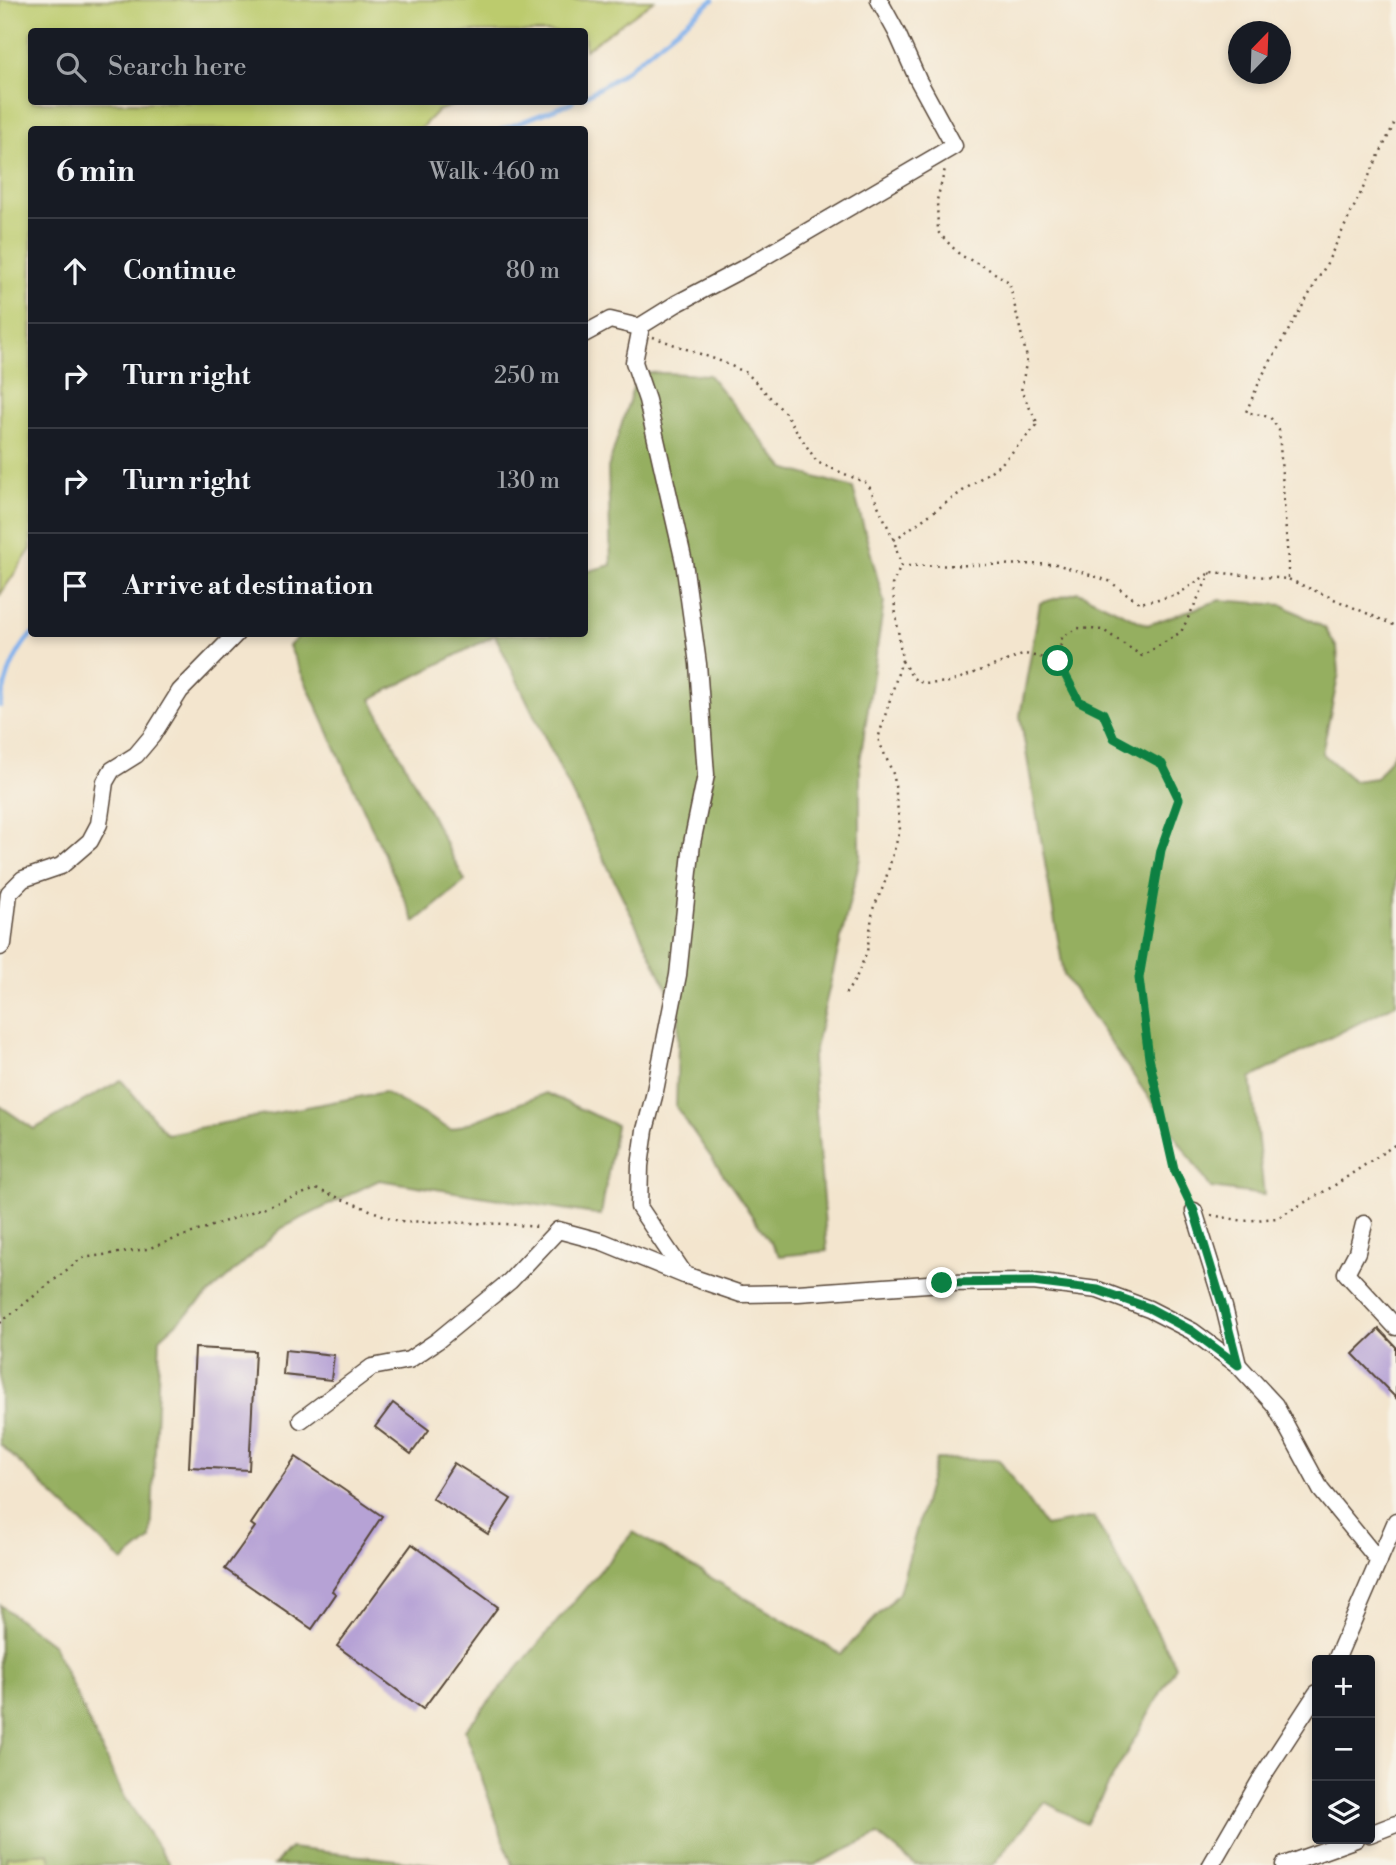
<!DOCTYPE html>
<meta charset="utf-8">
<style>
:root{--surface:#171b24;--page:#242831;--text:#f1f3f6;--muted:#9ea1a6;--line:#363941}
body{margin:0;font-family:"Libre Bodoni",serif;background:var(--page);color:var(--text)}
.controls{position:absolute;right:21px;bottom:21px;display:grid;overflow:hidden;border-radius:7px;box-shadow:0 4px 10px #0003}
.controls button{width:63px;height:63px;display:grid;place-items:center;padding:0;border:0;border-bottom:2px solid var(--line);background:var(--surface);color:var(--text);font:35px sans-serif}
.compass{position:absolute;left:1228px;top:21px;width:63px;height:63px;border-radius:50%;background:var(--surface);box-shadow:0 4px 10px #0003;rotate:23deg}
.stop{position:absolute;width:21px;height:21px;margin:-16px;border:5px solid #0b8043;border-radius:50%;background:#fff}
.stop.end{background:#0b8043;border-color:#fff;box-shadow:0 2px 7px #0008}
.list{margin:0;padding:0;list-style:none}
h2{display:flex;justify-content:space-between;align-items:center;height:91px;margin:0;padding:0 28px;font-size:30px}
h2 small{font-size:23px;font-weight:400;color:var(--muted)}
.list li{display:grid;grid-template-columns:46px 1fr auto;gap:21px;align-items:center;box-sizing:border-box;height:105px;padding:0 28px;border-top:2px solid var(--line)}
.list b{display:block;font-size:26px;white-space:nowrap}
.list em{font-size:23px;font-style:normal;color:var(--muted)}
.icon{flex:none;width:38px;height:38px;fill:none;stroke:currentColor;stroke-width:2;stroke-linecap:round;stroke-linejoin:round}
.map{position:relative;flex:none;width:1396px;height:1865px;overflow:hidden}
.search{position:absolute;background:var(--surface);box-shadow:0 4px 10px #0003;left:28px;top:28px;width:560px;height:77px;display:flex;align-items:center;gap:18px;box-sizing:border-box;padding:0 24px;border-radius:7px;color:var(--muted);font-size:26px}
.panel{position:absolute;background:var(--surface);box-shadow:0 4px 10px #0003;left:28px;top:126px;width:560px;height:511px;border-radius:7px}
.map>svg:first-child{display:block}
</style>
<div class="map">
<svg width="1396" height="1865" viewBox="0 0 1396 1865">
<rect width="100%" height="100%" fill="#f7f3e8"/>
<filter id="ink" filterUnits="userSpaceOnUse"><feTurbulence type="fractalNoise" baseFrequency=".0143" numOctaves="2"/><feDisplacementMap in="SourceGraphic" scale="14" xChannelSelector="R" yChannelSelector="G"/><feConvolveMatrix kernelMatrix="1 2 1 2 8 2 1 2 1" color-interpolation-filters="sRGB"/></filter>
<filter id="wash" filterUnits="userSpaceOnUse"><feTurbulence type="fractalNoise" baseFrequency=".00686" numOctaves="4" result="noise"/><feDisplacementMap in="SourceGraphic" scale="28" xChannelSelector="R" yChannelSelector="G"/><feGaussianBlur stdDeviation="1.57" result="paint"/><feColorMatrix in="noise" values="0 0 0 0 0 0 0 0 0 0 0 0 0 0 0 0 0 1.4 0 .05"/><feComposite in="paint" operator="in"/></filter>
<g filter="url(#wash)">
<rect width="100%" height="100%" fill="#f3e5ce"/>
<g fill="#bccb6d" stroke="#7c7a46" stroke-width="2">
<polygon points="0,0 654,0 585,50 584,32 32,32 32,102 463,102 437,111 420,129 32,130 31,549 0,595"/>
<polygon points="49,1853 52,1865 5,1865 6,1856"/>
</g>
<g fill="#95af60" stroke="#686c3f" stroke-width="2">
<polygon points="638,372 709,375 784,468 853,488 884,602 860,761 860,858 812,1061 827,1251 780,1256 676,1107 679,1013 495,635 371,699 465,881 415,922 289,646 301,634 584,634 585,572 611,565 608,468"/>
<polygon points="1078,592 1147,625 1220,600 1283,605 1325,628 1337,648 1339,673 1322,753 1354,781 1376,778 1396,750 1396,1004 1251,1078 1264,1195 1211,1188 1064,975 1020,716 1040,603"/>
<polygon points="121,1080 167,1134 384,1092 451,1130 546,1093 616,1125 601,1215 379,1180 282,1228 160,1338 151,1539 123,1562 0,1444 0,1106 34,1129"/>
<polygon points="936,1459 999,1460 1045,1526 1094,1517 1176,1666 1086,1824 1045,1802 992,1865 915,1865 878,1835 814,1865 512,1865 465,1730 633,1532 841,1654 899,1593"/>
<polygon points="0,1605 53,1645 122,1793 170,1865 52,1865 49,1853 7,1856 5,1865 0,1865"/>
<polygon points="290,1848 441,1865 274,1865"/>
</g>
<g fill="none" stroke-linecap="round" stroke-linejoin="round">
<g stroke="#81b1ec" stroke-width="4.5">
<polyline points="584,97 619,76 713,0"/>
<polyline points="500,130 573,102"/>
<path d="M0,706C6,679 13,654 32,634"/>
</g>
</g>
<g id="blocks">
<g fill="#b6a2d5">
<polygon points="1379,1329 1396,1347 1396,1398 1353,1354"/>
<polygon points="195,1348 255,1351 249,1470 189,1467"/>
<polygon points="285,1350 334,1355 331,1380 283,1375"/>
<polygon points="393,1403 429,1430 411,1454 375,1427"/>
<polygon points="296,1457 382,1516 332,1591 336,1594 312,1629 225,1569 255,1527 251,1524"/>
<polygon points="454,1463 511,1499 488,1534 432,1498"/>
<polygon points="412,1544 498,1607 423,1709 337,1646"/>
</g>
</g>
</g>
<g filter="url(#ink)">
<use href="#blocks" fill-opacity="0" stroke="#574638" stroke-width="2"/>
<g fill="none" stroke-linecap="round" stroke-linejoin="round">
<g stroke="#574638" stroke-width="19">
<g id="minor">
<polyline points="639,327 640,332 634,362 647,400 684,562 698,664 706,775 692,843 678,975 654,1096 645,1130 640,1166 639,1207 685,1275 741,1294 798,1293 942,1283 1033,1282 1098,1290 1149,1309 1192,1331 1238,1365 1275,1405 1321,1490 1379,1561"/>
<polyline points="584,334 610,320 639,327 676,304 750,265 954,146 918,80 897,33 879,0"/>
<polyline points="0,947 3,944 9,893 23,879 61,866 90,841 99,824 105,782 112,770 136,755 152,736 180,691 236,634"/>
<polyline points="1194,1211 1224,1307 1238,1365"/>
<polyline points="1364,1224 1357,1252 1346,1273 1396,1327"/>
<polyline points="301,1420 372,1367 409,1360 437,1341 510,1281 558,1230 603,1242 684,1275"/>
<polyline points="1336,1660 1396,1521"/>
<polyline points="1370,1834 1396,1824"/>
<polyline points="1211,1865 1262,1777 1317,1693"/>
<polyline points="1284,1865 1356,1839"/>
</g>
</g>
<g stroke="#574638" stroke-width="2.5" stroke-dasharray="2 5" stroke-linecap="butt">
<polyline points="653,337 720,361 747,373 785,413 817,462 868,484 894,540 901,566 892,585 902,660 878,739 894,776 900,830 884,885 873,909 867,952 855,980 844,996"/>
<polyline points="894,540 1002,463 1038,424 1021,391 1027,358 1009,282 985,267 960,255 938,232 937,200 945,169"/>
<polyline points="901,566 1056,564 1109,581 1140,603 1177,595 1211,572 1288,579 1396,626"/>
<polyline points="1288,578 1288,562 1279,430 1270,417 1246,412 1262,376 1325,267 1396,120"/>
<polyline points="902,661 913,678 924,684 950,682 1025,654 1058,661"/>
<polyline points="1187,1196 1174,1169 1149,1058 1139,978 1161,850 1179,799 1162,764 1114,738 1103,713 1079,701 1058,661 1062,637 1078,628 1103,630 1142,656 1181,632 1211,572"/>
<polyline points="1211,1215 1244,1221 1277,1218 1332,1187 1396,1144"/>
<polyline points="0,1323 82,1258 147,1249 316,1189 398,1221 506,1224 538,1227"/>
</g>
<use href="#minor" stroke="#fff" stroke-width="16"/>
</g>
</g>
<g fill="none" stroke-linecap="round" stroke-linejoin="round" filter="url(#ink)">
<polyline stroke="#0b8043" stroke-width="9" points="942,1283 1033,1282 1098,1290 1149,1308 1192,1331 1238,1365 1223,1307 1194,1211 1174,1169 1149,1058 1139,978 1161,850 1179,799 1162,764 1114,738 1103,713 1079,701 1058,661"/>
</g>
</svg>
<div class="controls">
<button>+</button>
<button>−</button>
<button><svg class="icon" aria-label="layers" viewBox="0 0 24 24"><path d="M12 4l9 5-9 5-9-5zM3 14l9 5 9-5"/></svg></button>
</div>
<svg class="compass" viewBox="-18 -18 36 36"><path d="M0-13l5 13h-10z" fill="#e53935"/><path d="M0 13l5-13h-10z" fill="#9ea1a6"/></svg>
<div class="stop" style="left:1058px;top:661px"></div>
<div class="stop end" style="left:942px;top:1283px"></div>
<div class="search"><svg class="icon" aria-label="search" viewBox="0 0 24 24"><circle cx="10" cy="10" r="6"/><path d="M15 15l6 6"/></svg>Search here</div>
<section class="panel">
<h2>6 min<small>Walk · 460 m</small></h2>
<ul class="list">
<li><svg class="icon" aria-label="ahead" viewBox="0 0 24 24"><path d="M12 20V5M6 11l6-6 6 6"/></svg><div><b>Continue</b></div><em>80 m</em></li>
<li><svg class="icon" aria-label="right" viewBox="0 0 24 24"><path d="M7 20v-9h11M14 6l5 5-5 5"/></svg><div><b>Turn right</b></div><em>250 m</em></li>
<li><svg class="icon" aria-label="right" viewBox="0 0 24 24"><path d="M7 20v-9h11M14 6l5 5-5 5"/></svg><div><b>Turn right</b></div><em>130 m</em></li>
<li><svg class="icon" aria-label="arrive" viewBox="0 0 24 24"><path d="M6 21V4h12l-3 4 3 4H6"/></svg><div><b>Arrive at destination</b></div></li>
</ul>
</section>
</div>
